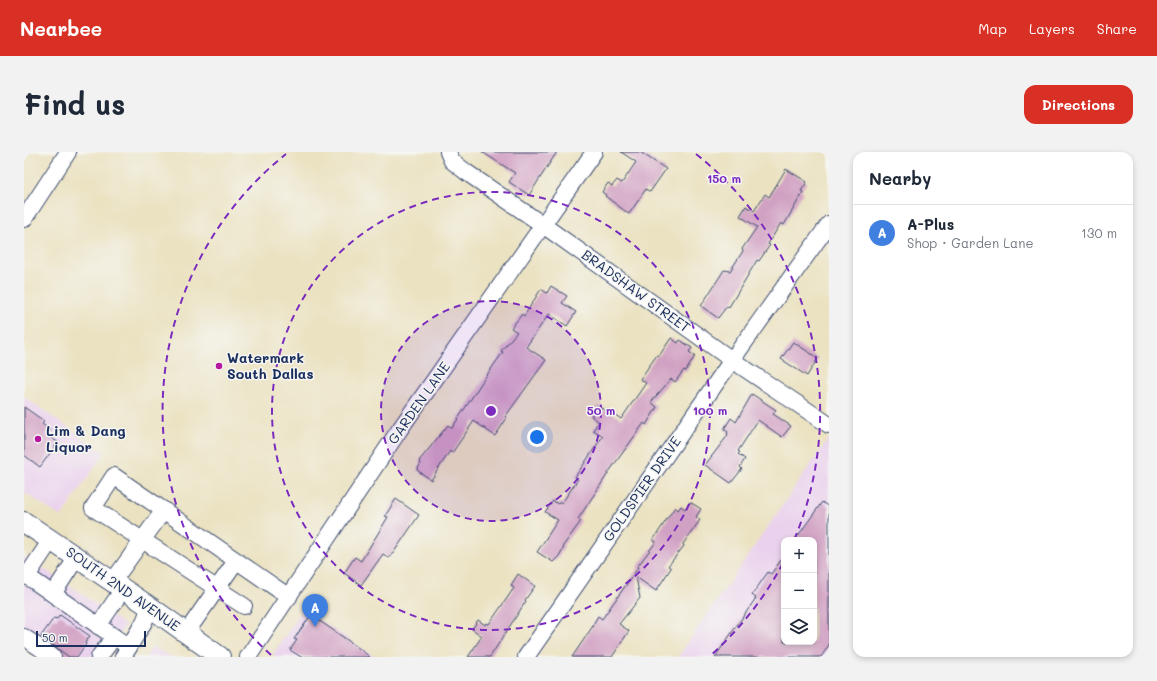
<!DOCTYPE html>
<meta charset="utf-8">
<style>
:root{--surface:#fff;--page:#f2f2f3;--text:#1f2937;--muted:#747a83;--line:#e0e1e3;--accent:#d93025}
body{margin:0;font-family:Mali,sans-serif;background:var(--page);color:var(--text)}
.controls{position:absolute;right:12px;bottom:12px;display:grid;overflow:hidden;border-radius:8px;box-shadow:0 2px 6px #0003}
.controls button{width:36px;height:36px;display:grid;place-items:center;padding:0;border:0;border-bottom:1px solid var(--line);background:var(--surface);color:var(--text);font:20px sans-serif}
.scale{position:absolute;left:12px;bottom:10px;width:110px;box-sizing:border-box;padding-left:4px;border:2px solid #1b2f5e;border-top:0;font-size:11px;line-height:14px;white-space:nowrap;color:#1b2f5e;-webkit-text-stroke:3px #f6f6f2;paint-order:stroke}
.you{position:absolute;left:513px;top:285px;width:14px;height:14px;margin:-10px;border:3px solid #fff;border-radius:50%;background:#1a73e8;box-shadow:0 0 0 6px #1a73e833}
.badge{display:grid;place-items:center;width:26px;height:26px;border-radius:50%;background:var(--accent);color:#fff;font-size:13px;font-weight:700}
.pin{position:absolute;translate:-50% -33px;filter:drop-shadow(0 1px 2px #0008)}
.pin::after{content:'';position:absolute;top:21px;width:14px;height:12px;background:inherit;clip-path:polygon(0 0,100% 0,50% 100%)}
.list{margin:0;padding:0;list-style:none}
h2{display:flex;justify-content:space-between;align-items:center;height:52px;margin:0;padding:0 16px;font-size:17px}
h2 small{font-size:13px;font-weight:400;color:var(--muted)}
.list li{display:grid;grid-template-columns:26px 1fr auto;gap:12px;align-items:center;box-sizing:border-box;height:56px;padding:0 16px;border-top:1px solid var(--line)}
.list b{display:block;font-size:15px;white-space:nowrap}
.list p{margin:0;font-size:13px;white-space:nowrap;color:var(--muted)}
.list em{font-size:13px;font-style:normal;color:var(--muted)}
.icon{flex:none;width:22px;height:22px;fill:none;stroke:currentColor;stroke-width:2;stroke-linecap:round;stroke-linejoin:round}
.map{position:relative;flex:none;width:805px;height:505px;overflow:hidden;border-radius:12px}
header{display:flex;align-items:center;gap:24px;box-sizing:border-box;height:56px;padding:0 20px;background:var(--accent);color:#fff}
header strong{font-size:19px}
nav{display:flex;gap:22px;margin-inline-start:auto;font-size:14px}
.intro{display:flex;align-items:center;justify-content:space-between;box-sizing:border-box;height:96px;padding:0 24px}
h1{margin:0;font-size:28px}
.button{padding:10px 18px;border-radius:12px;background:var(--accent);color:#fff;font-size:14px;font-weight:700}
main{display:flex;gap:24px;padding:0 24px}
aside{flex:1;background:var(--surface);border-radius:12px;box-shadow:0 2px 6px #0003}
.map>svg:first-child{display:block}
</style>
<header>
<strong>Nearbee</strong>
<nav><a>Map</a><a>Layers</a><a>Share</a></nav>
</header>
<div class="intro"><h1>Find us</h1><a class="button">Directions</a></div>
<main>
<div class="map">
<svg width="805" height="505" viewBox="0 0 805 505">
<rect width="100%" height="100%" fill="#f6f6f2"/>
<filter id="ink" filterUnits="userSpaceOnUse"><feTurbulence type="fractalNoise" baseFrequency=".025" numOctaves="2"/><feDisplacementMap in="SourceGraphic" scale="8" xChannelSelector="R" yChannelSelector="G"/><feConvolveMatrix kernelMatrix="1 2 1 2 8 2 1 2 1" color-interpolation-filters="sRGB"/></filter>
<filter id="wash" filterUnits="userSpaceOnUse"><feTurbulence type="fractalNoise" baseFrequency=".012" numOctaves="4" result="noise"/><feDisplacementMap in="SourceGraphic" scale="16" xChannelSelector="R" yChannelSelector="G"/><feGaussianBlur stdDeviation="0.9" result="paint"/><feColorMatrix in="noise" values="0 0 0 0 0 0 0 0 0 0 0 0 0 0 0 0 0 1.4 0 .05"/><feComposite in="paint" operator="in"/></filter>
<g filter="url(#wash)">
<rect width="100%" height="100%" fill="#ebe2c1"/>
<g fill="#ead1ed" fill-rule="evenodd">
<polygon points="0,245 80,301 37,365 0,340"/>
<path d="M805,286V505H654ZM760,388H790V490H760Z"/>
<polygon points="0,404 49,436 101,473 82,505 33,505 0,482"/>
<polygon points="279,457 351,505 253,505 249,502"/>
<polygon points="128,495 148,505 122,505"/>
</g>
<g id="blocks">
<g fill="#d1a1c3">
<polygon points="458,0 533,0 505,43 485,30 491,21"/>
<polygon points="597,0 616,0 642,17 626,40 622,37 605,62 581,44 582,43 578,40 584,31 588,34 593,28 598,31 612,10"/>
<polygon points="762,17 783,30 777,39 779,40 760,73 757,71 744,92 746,93 735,109 733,108 705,155 703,154 694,166 677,154 700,118 706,119 719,99 718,97 733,75 716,64 722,54 730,59 741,42 745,45"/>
<polygon points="527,134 543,144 538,151 552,160 543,174 525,162 502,195 522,208 481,265 483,266 471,284 450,269 428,301 426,299 407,328 393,318 397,311 395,309 424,273 428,276 458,230 479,200 477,199 493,180 487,176 495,166 498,162 500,164 517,137 523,141"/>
<polygon points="647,186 654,191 656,188 668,196 665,200 671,204 662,219 660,218 651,230 647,227 627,250 633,255 622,273 620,271 587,317 554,367 557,369 539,394 540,395 535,404 529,410 513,400 534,368 521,360 529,349 534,352 536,350 538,351 554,327 551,325 579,284 569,278 575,270 567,264 574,254 582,259 583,257 597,267 622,231 616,227 633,203 635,204"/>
<polygon points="769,190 794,206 783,224 757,207"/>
<polygon points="728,242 752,258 749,262 767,274 758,285 734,268 714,299 716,300 714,302 721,307 716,315 718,317 707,331 681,313 704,283 703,282 704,280 700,277 707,266 712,270"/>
<polygon points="0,255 20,269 18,272 26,278 22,283 34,290 16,315 0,303"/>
<polygon points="372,347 395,363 370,400 369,400 365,406 359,402 337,433 320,421 331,405 337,409 364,365 361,364"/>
<polygon points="666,350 677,357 672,365 676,368 659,392 660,394 644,414 647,416 632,439 612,425 616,446 595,472 605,479 588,505 548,505 569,474 568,474 574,464 578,467 595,443 614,416 613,415 632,390 629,388 651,355 654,358 657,354 661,357"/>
<polygon points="798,350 805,355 805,493 797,505 691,505 732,446 728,443 744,420 747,422 760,404 760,490 790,490 790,388 771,388"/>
<polygon points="494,422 511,434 501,448 502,449 466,505 444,505 458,484 448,477 454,468 461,473 462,471 465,472 490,436 487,433"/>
<polygon points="36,463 66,484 61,491 62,492 53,505 45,505 17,484 30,466 33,467"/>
<polygon points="287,463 332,494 346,505 277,505 266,498 273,488 270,487"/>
</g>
</g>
</g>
<g filter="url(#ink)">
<use href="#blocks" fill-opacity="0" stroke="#3a4a6d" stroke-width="1"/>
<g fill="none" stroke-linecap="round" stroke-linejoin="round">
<g stroke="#3a4a6d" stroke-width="18">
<g id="minor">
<polyline points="424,0 428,9 442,20 519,73 708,208 805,273"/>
<polyline points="0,67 44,0"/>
<polyline points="0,422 105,495"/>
<polyline points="3,424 27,388"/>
<polyline points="89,429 140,358"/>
<polyline points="29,442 53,405"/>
<polyline points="220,454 69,356 90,324 265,445"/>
<polyline points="74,474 99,437"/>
<polyline points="162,481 212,409"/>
<polyline points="0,485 29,505"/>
<polyline points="75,505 90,485"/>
<polyline points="99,505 120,470 126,455"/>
<polyline points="224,505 376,277 570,0"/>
<polyline points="502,505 708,208 805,72"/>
</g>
</g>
<g stroke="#3a4a6d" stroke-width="22">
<polyline id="major" points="0,370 126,455 196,505"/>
</g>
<use href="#minor" stroke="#fff" stroke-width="16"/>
<use href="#major" stroke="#fff" stroke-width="20"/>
</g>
</g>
<circle cx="467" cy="259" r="110" fill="#7b2cbf" fill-opacity=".12"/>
<g fill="none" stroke="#7b2cbf" stroke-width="2" stroke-dasharray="7 5">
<circle cx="467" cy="259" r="110"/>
<circle cx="467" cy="259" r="219"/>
<path d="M759 411A329 329 0 0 1 687 503M247 503A329 329 0 0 1 262 2M672 2A329 329 0 0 1 770 388"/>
</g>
<g fill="#b5179e" stroke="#f6f6f2" stroke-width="1.5">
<circle cx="195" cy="214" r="4"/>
<circle cx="14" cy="287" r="4"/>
</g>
<g text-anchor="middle" stroke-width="3" stroke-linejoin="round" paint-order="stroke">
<g font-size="14" fill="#1b2f5e" stroke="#f6f6f2">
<text transform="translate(612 139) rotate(36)" y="5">BRADSHAW STREET</text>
<text transform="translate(395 251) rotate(-55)" y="5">GARDEN LANE</text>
<text transform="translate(618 337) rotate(-55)" y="5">GOLDSPIER DRIVE</text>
<text transform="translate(99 437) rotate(35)" y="5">SOUTH 2ND AVENUE</text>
</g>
<g font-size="14" font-weight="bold" fill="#1b2f5e" stroke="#f6f6f2" text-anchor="start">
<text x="203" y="211">Watermark<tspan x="203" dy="16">South Dallas</tspan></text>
<text x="22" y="284">Lim &amp; Dang<tspan x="22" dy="16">Liquor</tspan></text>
</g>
</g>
<circle cx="467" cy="259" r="6" fill="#7b2cbf" stroke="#f6f6f2" stroke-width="2"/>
<g font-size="12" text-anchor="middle" font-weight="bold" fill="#7b2cbf" stroke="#f6f6f2" stroke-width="3" stroke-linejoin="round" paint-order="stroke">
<text x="700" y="31">150 m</text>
<text x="577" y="263">50 m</text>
<text x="686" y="263">100 m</text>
</g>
</svg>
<div class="controls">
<button>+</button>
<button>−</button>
<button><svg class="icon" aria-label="layers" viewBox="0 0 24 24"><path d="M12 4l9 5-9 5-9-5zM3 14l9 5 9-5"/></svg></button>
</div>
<div class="scale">50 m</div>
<div class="you"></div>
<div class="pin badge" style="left:291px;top:475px;background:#3f7fe0">A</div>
</div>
<aside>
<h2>Nearby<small></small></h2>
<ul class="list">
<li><span class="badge" style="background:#3f7fe0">A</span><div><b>A-Plus</b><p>Shop · Garden Lane</p></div><em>130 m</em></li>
</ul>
</aside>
</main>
